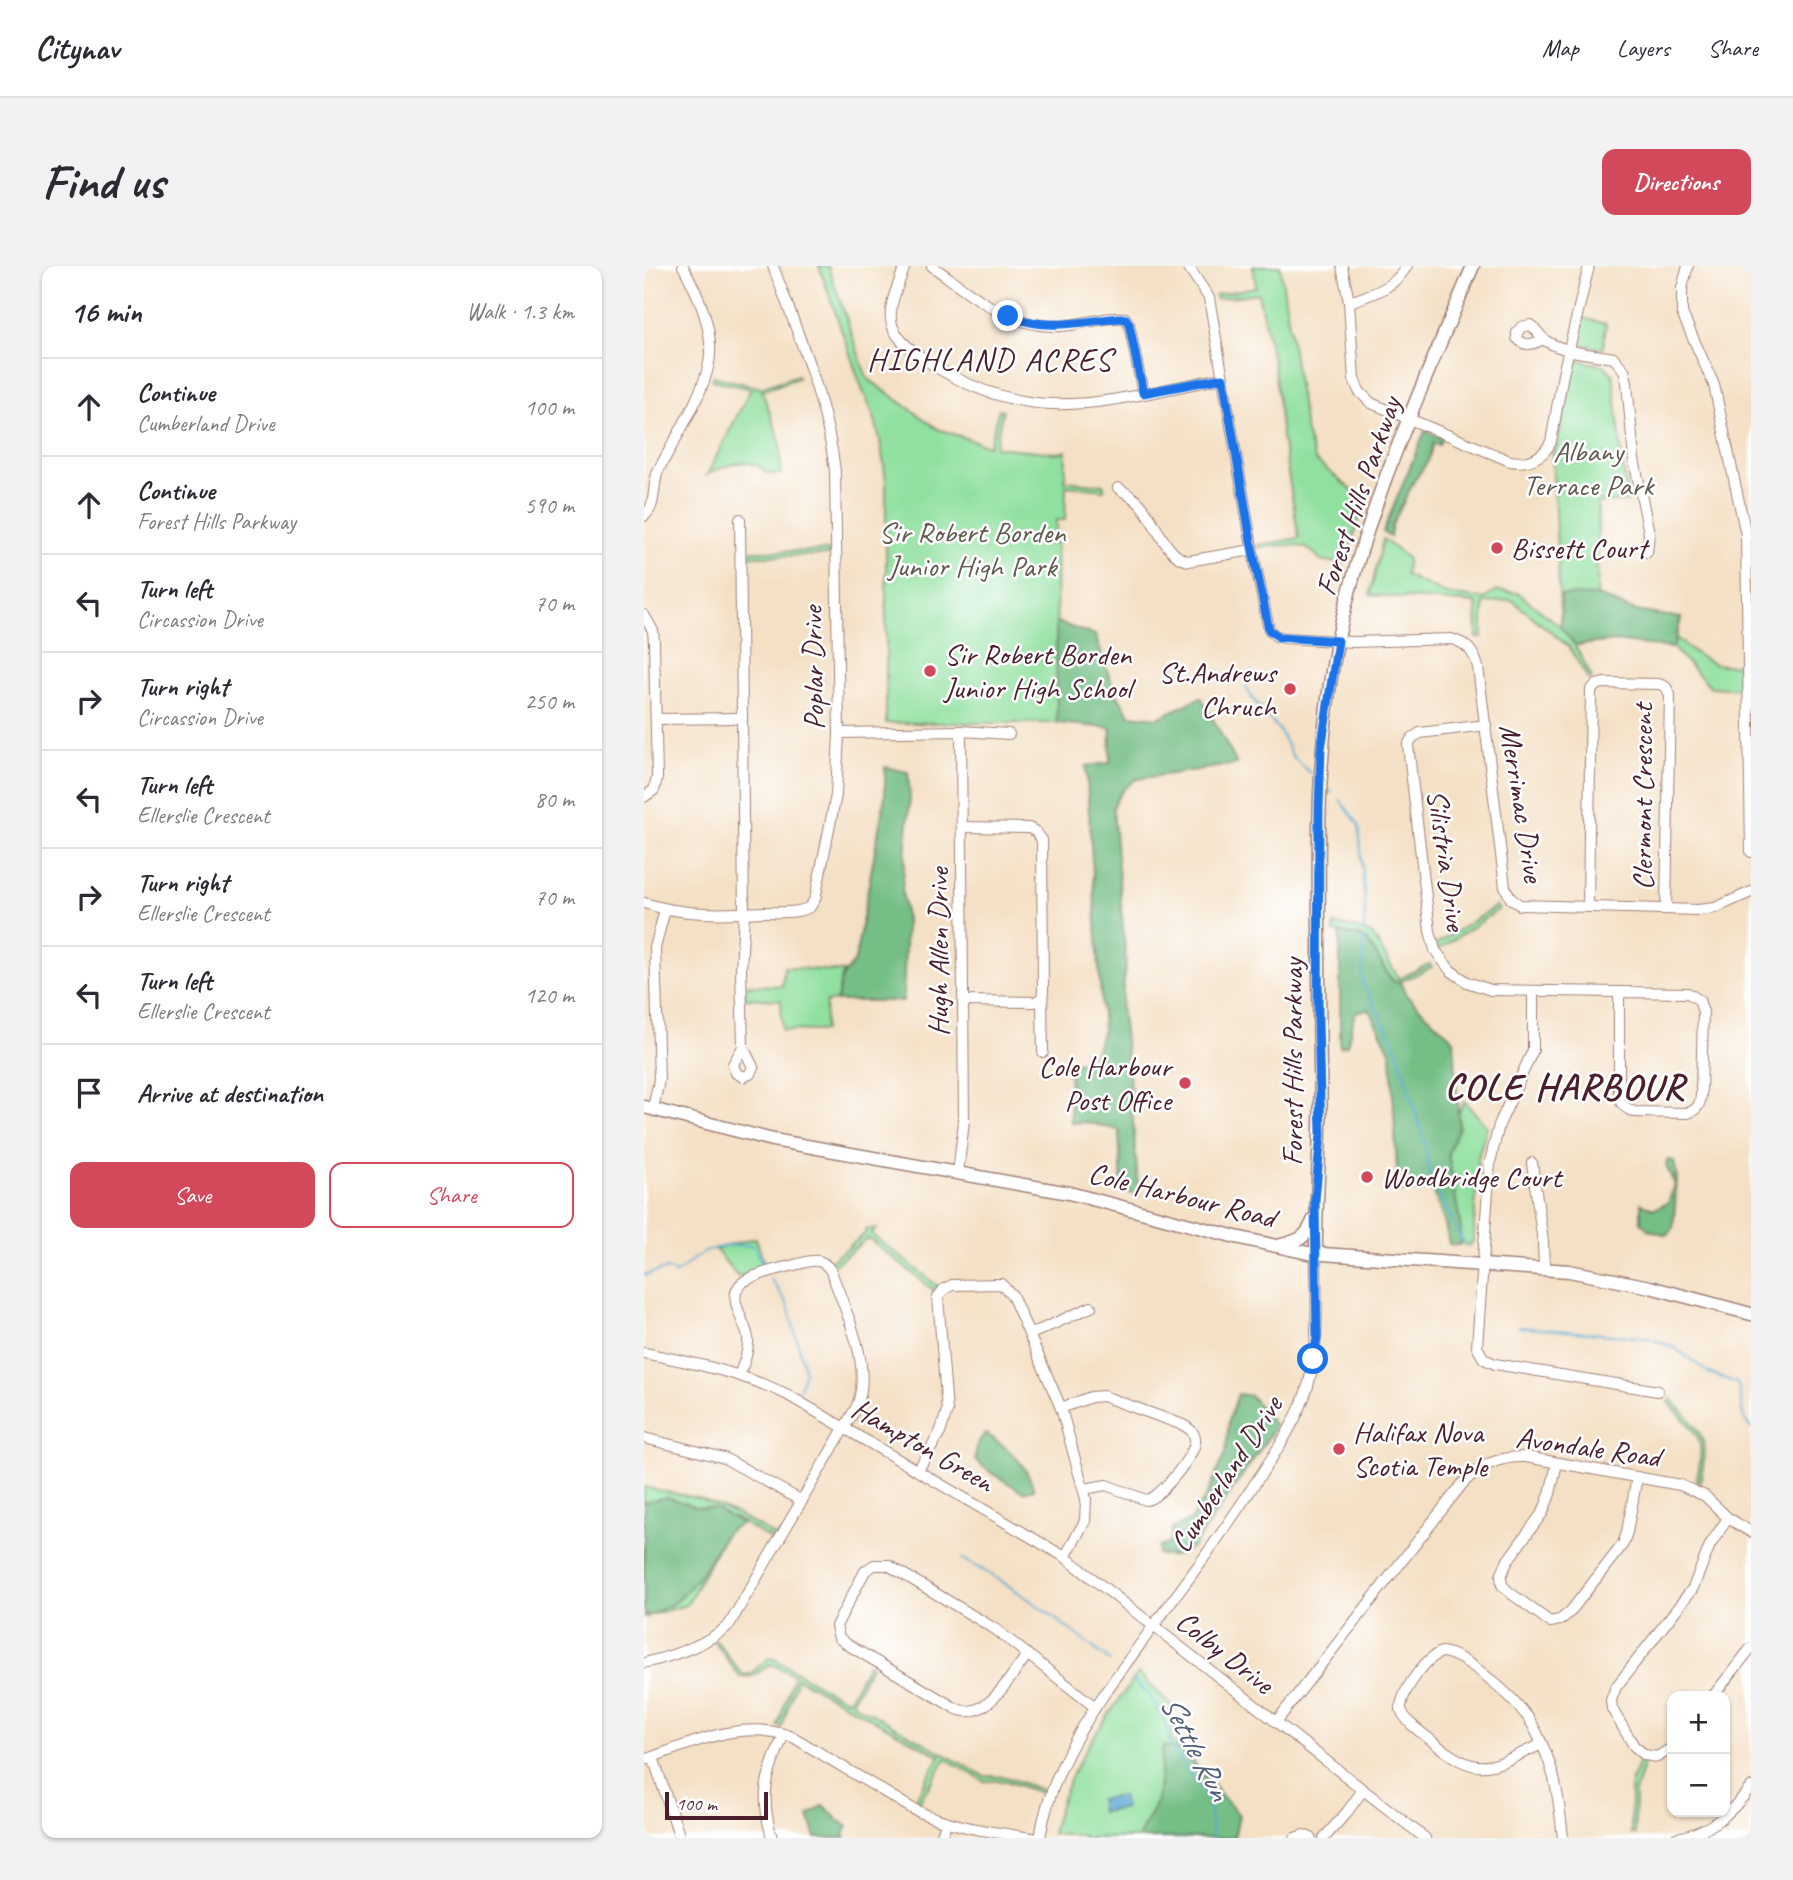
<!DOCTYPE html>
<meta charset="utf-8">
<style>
:root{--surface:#fff;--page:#f2f2f3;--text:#2b2b33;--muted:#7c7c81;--line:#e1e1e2;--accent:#d1495b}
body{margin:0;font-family:Caveat,sans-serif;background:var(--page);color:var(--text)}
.controls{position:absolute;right:21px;bottom:21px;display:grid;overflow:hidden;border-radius:14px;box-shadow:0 2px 5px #0004}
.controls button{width:63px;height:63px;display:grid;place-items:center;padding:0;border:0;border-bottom:2px solid var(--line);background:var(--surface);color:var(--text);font:35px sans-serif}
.scale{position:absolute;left:21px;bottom:18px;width:103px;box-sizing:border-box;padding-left:7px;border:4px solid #4a1f2b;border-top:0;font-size:19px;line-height:24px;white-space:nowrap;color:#4a1f2b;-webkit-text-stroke:5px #fff;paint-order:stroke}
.stop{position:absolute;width:21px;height:21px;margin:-16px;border:5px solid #1a73e8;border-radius:50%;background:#fff}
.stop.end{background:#1a73e8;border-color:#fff;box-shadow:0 2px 7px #0008}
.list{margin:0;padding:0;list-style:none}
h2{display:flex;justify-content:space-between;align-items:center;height:91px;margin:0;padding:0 28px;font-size:30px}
h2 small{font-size:23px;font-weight:400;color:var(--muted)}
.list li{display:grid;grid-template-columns:46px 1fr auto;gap:21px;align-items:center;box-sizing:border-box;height:98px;padding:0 28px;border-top:2px solid var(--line)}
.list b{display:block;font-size:26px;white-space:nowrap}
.list p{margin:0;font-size:23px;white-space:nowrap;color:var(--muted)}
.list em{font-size:23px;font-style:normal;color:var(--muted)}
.actions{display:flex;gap:14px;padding:21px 28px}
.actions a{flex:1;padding:16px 0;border:2px solid var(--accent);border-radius:14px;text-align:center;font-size:24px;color:var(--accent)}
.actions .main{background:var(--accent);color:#fff}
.icon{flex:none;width:38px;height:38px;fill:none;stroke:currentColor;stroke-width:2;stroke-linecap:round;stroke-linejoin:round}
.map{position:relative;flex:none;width:1107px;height:1572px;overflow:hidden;border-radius:14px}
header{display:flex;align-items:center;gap:42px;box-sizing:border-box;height:98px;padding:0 35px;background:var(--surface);border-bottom:2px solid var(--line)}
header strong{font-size:33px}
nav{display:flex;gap:38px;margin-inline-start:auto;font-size:24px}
.intro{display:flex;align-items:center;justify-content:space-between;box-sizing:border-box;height:168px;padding:0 42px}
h1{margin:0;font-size:49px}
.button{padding:18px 32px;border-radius:14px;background:var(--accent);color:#fff;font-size:24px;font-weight:700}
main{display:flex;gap:42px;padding:0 42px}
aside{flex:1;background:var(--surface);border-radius:14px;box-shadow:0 2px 5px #0004}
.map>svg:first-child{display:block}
</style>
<header>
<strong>Citynav</strong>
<nav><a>Map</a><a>Layers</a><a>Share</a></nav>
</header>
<div class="intro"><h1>Find us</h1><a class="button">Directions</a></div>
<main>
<aside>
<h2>16 min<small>Walk · 1.3 km</small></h2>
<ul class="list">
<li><svg class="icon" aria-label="ahead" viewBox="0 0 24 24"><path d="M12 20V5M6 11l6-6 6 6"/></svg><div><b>Continue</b><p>Cumberland Drive</p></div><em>100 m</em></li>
<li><svg class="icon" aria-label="ahead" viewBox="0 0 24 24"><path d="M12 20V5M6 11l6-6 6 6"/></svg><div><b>Continue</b><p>Forest Hills Parkway</p></div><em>590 m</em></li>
<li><svg class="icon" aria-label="left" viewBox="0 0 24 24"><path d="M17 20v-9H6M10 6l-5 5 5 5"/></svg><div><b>Turn left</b><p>Circassion Drive</p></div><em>70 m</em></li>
<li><svg class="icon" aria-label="right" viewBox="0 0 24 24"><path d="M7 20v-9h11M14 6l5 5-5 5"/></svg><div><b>Turn right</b><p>Circassion Drive</p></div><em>250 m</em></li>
<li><svg class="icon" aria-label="left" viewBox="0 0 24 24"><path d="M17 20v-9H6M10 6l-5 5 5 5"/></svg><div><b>Turn left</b><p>Ellerslie Crescent</p></div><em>80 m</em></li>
<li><svg class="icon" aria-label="right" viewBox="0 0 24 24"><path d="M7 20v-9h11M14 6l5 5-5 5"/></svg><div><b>Turn right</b><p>Ellerslie Crescent</p></div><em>70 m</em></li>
<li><svg class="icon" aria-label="left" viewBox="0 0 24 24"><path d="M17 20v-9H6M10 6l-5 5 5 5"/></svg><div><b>Turn left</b><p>Ellerslie Crescent</p></div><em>120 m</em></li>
<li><svg class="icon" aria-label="arrive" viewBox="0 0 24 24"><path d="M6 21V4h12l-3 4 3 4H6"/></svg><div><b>Arrive at destination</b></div></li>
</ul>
<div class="actions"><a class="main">Save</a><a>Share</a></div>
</aside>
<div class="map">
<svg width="1107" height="1572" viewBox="0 0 1107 1572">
<rect width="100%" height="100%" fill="#fff"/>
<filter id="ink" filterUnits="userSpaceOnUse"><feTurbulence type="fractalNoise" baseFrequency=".0143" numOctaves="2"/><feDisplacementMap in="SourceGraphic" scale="14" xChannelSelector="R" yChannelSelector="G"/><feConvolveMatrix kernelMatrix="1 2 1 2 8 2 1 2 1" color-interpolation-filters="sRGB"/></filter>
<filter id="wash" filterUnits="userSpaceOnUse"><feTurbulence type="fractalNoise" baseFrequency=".00686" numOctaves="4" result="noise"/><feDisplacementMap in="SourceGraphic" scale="28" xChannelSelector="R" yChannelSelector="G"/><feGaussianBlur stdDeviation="1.57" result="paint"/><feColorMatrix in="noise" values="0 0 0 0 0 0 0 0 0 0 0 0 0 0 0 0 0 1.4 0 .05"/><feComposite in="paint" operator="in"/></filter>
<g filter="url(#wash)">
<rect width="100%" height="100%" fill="#f4e0c5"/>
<g fill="#90e09f" stroke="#6d8065" stroke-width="2">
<path d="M175,0H184L223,112L294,163L345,180L355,143L359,144L351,181L413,187L422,185L421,215L460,219V224L422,220L421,254H412L413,457H242V215C238,184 235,156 220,128Z"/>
<path d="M609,0H636L656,131L662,167L671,194L718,232C720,251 705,278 700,298L676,294C662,272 636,280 614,282L613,279L655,272L638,171L630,99L614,27L572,33L571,29L612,21Z"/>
<polygon points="939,52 962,58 959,83 934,77"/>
<path d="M934,94L961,100L969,109L980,207L985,235L954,237L953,330L991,345L1037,352L1032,372C1052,388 1068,404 1096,398L1097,423L1067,421L1029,382L971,375L931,379L948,412L944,413L925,381L868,334L840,337L838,372H833L832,337L726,329L739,273L764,293L761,309L802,328L840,333L852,325L874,327L917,361L908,189L914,176L930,97Z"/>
<path d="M153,109L154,112L118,125L136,176L137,208L122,207C108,188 80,199 63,209L107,123L68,114L69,110L117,122Z"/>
<polygon points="103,285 185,285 185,289 103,290"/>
<polygon points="852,640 855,643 793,685 791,679"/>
<polygon points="690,659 708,661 728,668 755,713 785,698 788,701 756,716 749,715 722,673 715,669 690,666"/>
<polygon points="140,701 200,706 197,713 193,735 182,736 180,765 138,764 137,734 101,732 101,719 138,720"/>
<polygon points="820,835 843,861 834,892 829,975 824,980 816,975 786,910"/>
<polygon points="222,963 232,963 227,968 295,1021 292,1026 224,972 188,1000 185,996 221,968"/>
<polygon points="112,972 121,1001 94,1011 71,983"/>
<path d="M1028,1133C1057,1168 1067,1169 1056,1216L1052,1215C1064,1170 1053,1170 1025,1136Z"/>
<polygon points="0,1221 57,1233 92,1248 133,1271 130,1275 90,1252 43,1339 0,1351 2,1347 0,1341"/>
<polygon points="72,1374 99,1409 106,1408 125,1392 131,1393 179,1422 201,1433 205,1433 224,1398 227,1400 208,1434 209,1437 340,1510 362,1511 401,1525 400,1528 362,1515 340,1515 302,1493 273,1539 269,1537 296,1490 153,1412 138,1461 134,1460 150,1409 127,1398 109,1410 96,1411 70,1375"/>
<path d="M494,1407L529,1441L528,1474L564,1512L584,1540L579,1572H440V1570L408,1568C420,1506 458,1458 494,1407Z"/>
<polygon points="997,1492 1001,1494 991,1526 991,1568 987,1568 987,1516"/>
</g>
<g fill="#74be86" stroke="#5f6e58" stroke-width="2">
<polygon points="781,165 798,172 795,179 789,178 784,195 770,215 748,259 746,271 739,266"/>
<polygon points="917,329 953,330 991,345 1037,352 1029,382 971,375 931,379 917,362"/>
<path d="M412,356L451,369L470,424L486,449L514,452L557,431L593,498L493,513C480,521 474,528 469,542L482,696L477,741L485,807L495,930L478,924L475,864L442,856L427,857L425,797L447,796L459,764L442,500L466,497L467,462L413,457Z"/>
<polygon points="241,501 264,506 266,533 258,625 262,653 259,735 193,735 197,713 211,694 241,530"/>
<path d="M696,667C733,671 726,684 745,710L749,715L756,716L762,729L810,774L815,861L804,887L817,963L816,979L805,978L801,958L788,923L754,926L747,787L725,743L711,746L703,779L696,781Z"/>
<polygon points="1023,894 1030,895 1033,913 1029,963 1022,969 1006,964 997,957 997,937 1010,943 1024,937 1031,919 1022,900"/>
<path d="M594,1128L607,1130L630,1158L628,1166L549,1281C536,1289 528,1293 514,1288L515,1281L526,1277L528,1263L547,1254L564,1227L582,1185L585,1154Z"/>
<path d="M341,1167C364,1182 381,1195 390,1223L379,1226L349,1208L331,1194L333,1178Z"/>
<polygon points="23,1231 52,1241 70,1242 98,1257 83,1266 54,1312 32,1336 3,1351 0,1343 0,1236"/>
<polygon points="519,1480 536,1484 595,1549 590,1572 494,1572 513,1534"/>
<polygon points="180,1539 194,1554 204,1560 200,1568 202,1572 172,1572 165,1550"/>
</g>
<polygon fill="#57a9d2" stroke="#50647e" stroke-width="2" points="478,1530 481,1542 457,1546 455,1533"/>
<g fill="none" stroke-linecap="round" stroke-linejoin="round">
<g stroke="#57a9d2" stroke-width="2">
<polyline points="607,405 602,421 608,432 635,464 649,491 666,507"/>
<polyline points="685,524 688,527"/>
<polyline points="696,534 715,559 721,639 720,664"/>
<polyline points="720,672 718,717 752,780 781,878 786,911 821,980"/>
<path d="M0,1009L23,1003L31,1007C39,1004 43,998 49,993C67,980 90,978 110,980L120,1003"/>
<polyline points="126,1012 144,1039 161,1105 155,1125"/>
<path d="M874,1061L1005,1072L1031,1082L1065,1107L1093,1117C1100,1134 1093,1147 1107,1162"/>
<path d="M318,1293C372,1320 419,1358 466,1395"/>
<polyline points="488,1413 504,1428 521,1455 526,1479 565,1536 568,1572"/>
</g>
</g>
</g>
<g filter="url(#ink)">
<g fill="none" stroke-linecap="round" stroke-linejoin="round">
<g stroke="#9f8078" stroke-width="12">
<g id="minor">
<path d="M261,0C241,52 236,64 286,97C390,165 467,133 579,112"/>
<path d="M288,0C328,28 365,63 417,60C438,59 460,50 481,52L485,58L499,127"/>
<path d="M544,0L565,32L608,281L625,364L632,370L640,372L710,376L807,373C823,377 830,386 834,401L861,621L867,633L876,639L1054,644L1071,642L1107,626"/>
<path d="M698,0L705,36L710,113L715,125L727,137L866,195C884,198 899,192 907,176L919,108L945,0"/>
<polyline points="1044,0 1038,22 1038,47 1070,119 1102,269 1107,586"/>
<path d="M705,36C729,28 749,23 763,0"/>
<path d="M899,73C890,78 881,82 873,72V67L877,61L886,59C893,63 896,71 902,75C922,87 948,88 970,92L980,104L983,117L990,193L1005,267L1003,286"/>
<path d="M474,222C482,227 491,232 497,239C511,255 523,292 544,295L608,284"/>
<path d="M0,250C13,240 8,220 14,205C30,174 59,130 65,97C71,65 54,28 39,0"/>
<polyline points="96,253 100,647 97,704 99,781"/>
<polyline points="0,349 9,365 10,376 13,512 10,524 0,531"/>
<polyline points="12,453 98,452"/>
<polyline points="842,459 776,467 768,472 764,479 786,665 791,684 806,704 823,716 847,724 975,726"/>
<polyline points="195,467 317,465 365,468"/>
<path d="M319,561L385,562L392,566L398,574L399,724C397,743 399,766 399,786"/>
<path d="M0,637C41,650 80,648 122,646C136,646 152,648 166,641L171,633L192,529L195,467L191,205C183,135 153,66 129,0"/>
<polyline points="944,641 947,424 952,419 960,417 1015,418 1022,421 1026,429 1022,643"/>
<polyline points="889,725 889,784 855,859 846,896 833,1081 840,1093 851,1098 1014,1125"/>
<path d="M975,726L1044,727L1055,734L1059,746L1057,827C1057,837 1054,844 1044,847L991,846C983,844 978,840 975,832Z"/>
<polyline points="319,735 391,736 396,733"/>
<polygon points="99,781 109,801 106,808 99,811 92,807 89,798"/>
<polyline points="9,843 15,814 11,682 21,643"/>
<polyline points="888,897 899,976 900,1002"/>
<polyline points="314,907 320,855 317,465"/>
<polyline points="387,1068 447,1041"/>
<path d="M0,1087C51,1097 94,1106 142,1128L421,1291L781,1572"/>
<path d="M417,1142L447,1131L459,1130L539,1159C546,1163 552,1167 551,1176C550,1190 515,1233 502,1234L462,1219L440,1223"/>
<polyline points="0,1172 80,1192 158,1235"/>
<polyline points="913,1197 906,1228 899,1246 864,1294 857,1310 858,1319 865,1326 906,1356 916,1354 926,1346 979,1278 983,1266 993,1211"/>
<polyline points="274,1204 296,1167 303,1145 294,1031 300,1023 308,1019 357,1018 368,1029 417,1142 442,1233 441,1255 421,1291"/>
<path d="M798,1386C821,1388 868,1430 882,1449C889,1457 893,1468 898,1478C847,1501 836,1515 788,1475C777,1466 763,1458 757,1444C756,1427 782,1391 798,1386Z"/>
<path d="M383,1389C367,1409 342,1458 311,1442L204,1379L195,1372L192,1360L221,1305L230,1299H244L351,1363L451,1441"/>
<path d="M0,1397C30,1390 62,1379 85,1359L213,1140C229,1098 201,1045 187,1005C178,991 168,994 154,998C140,1002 109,1008 98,1017C81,1031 102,1056 104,1072C105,1085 100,1097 95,1109"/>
<polyline points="1069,1430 1107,1382"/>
<path d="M632,1456L819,1217C837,1199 856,1190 882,1191L1036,1219L1061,1230L1084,1252L1107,1266"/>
<path d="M898,1478C913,1511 915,1537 919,1572"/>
<polyline points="1028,1482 1013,1491 1001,1489 990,1480 968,1443 967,1434 972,1421 1049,1322 1066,1279 1084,1252"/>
<polyline points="9,1491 36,1572"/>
<path d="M0,1494C50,1477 96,1452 149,1471L269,1543C307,1561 347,1566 389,1572"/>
<path d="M128,1572C115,1526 123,1510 140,1468"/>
<polyline points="297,1572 302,1557"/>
<path d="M396,1572C409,1486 467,1420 516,1351C548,1309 579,1266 608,1222C629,1190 653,1157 664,1120C676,1077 672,1032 672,988"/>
<polyline points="651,1572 660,1569 667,1572"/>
<polyline points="680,1572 703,1546 719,1524"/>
<path d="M1032,1572C1066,1567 1087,1547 1107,1521"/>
</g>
</g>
<g stroke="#9f8078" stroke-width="15">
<g id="major">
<polyline points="0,841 129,874 425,927 592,971 664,987 925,1005 1006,1021 1107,1048"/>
<path d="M634,980C656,974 661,974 670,953"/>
<path d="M672,988C671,926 679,865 676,803C675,756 675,709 675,661C674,564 674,472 693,377C720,246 777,123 829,0"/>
</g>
</g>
<use href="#minor" stroke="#fff" stroke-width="10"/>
<use href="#major" stroke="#fff" stroke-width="12"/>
</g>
</g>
<g fill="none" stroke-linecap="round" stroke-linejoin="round" filter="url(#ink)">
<path stroke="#1a73e8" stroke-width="9" d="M364,50C406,65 434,56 476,52L482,53L485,58L499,127L579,112L608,281L625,364L635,371L694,375L677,483L675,542L674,755L677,868L671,934L673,1072L669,1093"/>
</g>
<g fill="#d1495b" stroke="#fff" stroke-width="2.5">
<circle cx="853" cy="282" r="7"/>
<circle cx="286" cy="405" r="7"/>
<circle cx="646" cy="423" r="7"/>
<circle cx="541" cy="817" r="7"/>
<circle cx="723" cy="911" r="7"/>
<circle cx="695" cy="1183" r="7"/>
</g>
<g text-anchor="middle" stroke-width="5" stroke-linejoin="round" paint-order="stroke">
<g font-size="30" fill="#5f594e" stroke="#fff">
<text x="944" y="195">Albany<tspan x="944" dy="34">Terrace Park</tspan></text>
<text x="328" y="276">Sir Robert Borden<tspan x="328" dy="34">Junior High Park</tspan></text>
</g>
<g font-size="30" fill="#4a1f2b" stroke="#fff">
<text transform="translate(714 230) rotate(-71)" y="10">Forest Hills Parkway</text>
<text transform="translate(169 402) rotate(-91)" y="10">Poplar Drive</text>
<text transform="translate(998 531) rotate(-90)" y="10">Clermont Crescent</text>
<text transform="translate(878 537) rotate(81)" y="10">Merrimac Drive</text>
<text transform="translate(803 594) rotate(82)" y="10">Silistria Drive</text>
<text transform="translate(294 686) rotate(-90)" y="10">Hugh Allen Drive</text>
<text transform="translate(648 796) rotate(-90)" y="10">Forest Hills Parkway</text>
<text transform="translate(538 929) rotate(14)" y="10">Cole Harbour Road</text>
<text transform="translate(279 1179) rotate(30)" y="10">Hampton Green</text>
<text transform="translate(944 1181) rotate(8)" y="10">Avondale Road</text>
<text transform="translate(582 1208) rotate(-57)" y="10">Cumberland Drive</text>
<text transform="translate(581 1386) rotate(38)" y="10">Colby Drive</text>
</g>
<g font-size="30" fill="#4a1f2b" stroke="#fff" text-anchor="start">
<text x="867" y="292">Bissett Court</text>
<text x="300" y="398">Sir Robert Borden<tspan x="300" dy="34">Junior High School</tspan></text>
<text x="632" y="416" text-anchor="end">St.Andrews<tspan x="632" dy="34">Chruch</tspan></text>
<text x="527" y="810" text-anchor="end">Cole Harbour<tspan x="527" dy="34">Post Office</tspan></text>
<text x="737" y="921">Woodbridge Court</text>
<text x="709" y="1176">Halifax Nova<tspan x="709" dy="34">Scotia Temple</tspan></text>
</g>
<g font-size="32" letter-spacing="2" fill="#4a1f2b" stroke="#fff">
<text x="346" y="104">HIGHLAND ACRES</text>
</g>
<g font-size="32" font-style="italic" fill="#505d76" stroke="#fff">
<text transform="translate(552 1481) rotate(62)" y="11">Settle Run</text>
</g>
<g font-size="37" font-weight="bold" letter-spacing="2" fill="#4a1f2b" stroke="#fff">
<text x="921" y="833">COLE HARBOUR</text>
</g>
</g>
</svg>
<div class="controls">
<button>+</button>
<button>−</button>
</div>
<div class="scale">100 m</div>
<div class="stop" style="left:669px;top:1093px"></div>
<div class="stop end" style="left:364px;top:50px"></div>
</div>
</main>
